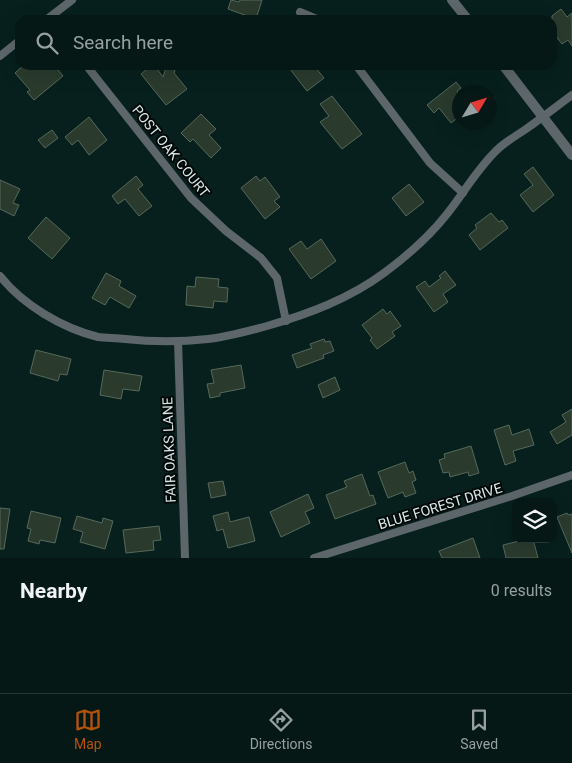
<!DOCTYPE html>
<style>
:root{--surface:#051816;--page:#132523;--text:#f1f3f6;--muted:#97a0a1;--line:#263735;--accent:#b45309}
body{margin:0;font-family:Roboto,sans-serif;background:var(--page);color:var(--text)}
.controls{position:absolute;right:15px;bottom:15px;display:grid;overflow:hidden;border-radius:10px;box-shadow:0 5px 20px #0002}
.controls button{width:45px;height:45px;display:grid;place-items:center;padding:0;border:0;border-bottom:1px solid var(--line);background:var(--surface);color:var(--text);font:25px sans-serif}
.compass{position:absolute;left:452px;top:85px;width:45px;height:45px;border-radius:50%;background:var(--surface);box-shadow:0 5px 20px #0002;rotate:52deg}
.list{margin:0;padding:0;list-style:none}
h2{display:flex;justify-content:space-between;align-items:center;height:65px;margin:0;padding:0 20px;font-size:21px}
h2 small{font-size:16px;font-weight:400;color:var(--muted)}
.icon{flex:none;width:28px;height:28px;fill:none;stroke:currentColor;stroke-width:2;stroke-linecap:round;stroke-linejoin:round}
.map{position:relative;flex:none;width:572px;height:558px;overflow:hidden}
.search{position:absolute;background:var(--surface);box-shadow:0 5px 20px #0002;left:15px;right:15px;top:15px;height:55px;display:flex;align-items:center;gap:12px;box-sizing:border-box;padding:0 18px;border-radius:15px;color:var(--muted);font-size:19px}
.sheet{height:135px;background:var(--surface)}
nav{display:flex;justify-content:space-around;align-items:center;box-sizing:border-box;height:70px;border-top:1px solid var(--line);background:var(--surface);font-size:14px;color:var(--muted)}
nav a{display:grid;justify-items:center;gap:2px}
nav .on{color:var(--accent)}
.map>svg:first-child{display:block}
</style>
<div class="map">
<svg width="572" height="558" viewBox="0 0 572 558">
<rect width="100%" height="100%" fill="#07201d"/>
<g fill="#2a3b2e" stroke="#56695b">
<polygon points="231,0 239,2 240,0 262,0 256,19 228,9"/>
<polygon points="561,9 567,17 572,13 572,46 568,40 562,44 552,31 552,16"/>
<polygon points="24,65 54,65 63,76 34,100 27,92 30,90 15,73"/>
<polygon points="152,65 154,65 163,77 167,65 177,65 174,73 187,89 166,105 141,74"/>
<polygon points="296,65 311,65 314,68 315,67 324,78 307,91 290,69"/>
<polygon points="456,82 461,88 457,91 460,95 460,116 451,123 439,108 434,113 427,105"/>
<polygon points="332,96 362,134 342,149 320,122 329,116 320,104"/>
<polygon points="201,114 216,129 209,135 221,148 211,158 193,139 190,142 181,133"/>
<polygon points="89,117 107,140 89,155 78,140 72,145 65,137"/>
<polygon points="52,130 58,138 45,148 38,140"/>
<polygon points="533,167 554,195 533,212 520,195 533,185 524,174"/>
<polygon points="136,176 143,185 138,189 152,206 139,216 125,199 118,204 112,196"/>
<polygon points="256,176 260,181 265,177 280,197 274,201 280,207 265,219 241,188"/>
<polygon points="0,180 20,189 13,203 19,205 14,216 0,209"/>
<polygon points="409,184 424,202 406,216 392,198"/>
<polygon points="491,213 499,222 502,220 508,228 480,250 469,235 477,228 475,225"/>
<polygon points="46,217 70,238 52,259 28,238"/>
<polygon points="321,239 336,261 311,279 289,249 301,241 307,249"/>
<polygon points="445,271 456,285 443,294 448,302 434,312 416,287 425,281 429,287 441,278 439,276"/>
<polygon points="106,273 121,281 119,286 136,296 129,308 110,297 105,305 92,298"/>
<polygon points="196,277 219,279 218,287 228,288 227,302 214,301 213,308 186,305 187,286 195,287"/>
<polygon points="383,309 387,314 390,311 401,326 392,332 395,336 377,349 370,340 372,338 362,325"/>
<polygon points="324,339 325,342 330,341 334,351 323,355 324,358 297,368 292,355 312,348 310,344"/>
<polygon points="36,350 71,359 67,375 60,374 58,381 30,373"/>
<polygon points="241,365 245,388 220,393 220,396 210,398 207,384 214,383 211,370"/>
<polygon points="104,370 142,376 139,391 123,389 121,399 100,395"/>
<polygon points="335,377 340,390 323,398 318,385"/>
<polygon points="572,409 572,435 557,444 550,432 566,422 562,415"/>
<polygon points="509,425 512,435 529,429 534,445 513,451 516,461 505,465 494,430"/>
<polygon points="471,446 479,473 469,476 468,472 450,477 449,472 443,473 439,460 445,458 444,454"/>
<polygon points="405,462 409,473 413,471 416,480 412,482 416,493 405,497 403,492 388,498 378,472"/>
<polygon points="362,474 370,496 373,495 376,504 335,519 326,495 347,487 344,481"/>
<polygon points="223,481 226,495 211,498 208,483"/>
<polygon points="308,494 314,508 305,512 310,523 281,537 270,512"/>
<polygon points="0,508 10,509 4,549 0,549"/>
<polygon points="31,511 61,518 55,543 40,540 39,544 28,541 31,529 27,528"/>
<polygon points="228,512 230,522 249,517 255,541 228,548 223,529 217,531 213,516"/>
<polygon points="567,513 568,515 572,514 572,553 557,517"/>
<polygon points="77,516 102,523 103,518 113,521 105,549 80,542 83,532 73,529"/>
<polygon points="159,526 161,540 153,541 154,550 126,553 123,530"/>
<polygon points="473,538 480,558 442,558 439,551"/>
<polygon points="519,539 533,539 538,558 506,558 503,545 519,541"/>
</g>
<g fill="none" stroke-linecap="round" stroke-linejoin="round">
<g stroke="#5d676b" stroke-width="8">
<polyline points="300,12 319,20"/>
<polyline points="46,20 72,0"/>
<polyline points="0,56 20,40"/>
<polyline points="86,65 191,198 226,231 261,258 277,278 286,321"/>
<polyline points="356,65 430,163 463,193"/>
<path d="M0,276C23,305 62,328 98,337C107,338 116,338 125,339C152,342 181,342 208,339C228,337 248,331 267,326C308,314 349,299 384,273C407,256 429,237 447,214C464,193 478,167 499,148C507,141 517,135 526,129C542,118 557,106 572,95"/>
<polyline points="178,341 185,558"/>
<polyline points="314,558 512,496 572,475"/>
</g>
<g stroke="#5d676b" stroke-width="10">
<polyline points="452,0 468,20"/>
<polyline points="503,65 572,155"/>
</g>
</g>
<g text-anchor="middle" stroke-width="4" stroke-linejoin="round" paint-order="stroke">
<g font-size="14" fill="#d9e8e6" stroke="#020807">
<text transform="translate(171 151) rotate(51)" y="5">POST OAK COURT</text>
<text transform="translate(169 450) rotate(-92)" y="5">FAIR OAKS LANE</text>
<text transform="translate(440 506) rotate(-17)" y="5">BLUE FOREST DRIVE</text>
</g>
</g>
</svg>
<div class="controls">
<button><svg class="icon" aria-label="layers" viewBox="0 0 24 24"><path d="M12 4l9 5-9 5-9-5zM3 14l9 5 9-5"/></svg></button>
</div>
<svg class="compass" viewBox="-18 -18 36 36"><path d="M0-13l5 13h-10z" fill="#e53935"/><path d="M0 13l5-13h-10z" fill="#97a0a1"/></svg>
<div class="search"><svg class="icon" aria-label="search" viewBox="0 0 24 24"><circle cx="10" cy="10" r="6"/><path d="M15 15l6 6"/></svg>Search here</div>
</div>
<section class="sheet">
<h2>Nearby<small>0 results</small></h2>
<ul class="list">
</ul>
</section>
<nav>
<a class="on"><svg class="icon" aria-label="map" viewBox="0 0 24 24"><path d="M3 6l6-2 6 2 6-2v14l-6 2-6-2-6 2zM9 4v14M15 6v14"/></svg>Map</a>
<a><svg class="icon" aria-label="directions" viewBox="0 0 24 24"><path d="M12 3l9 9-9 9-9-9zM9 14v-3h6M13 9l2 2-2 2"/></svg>Directions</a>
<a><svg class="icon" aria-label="saved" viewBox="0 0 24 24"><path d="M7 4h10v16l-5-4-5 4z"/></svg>Saved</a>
</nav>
